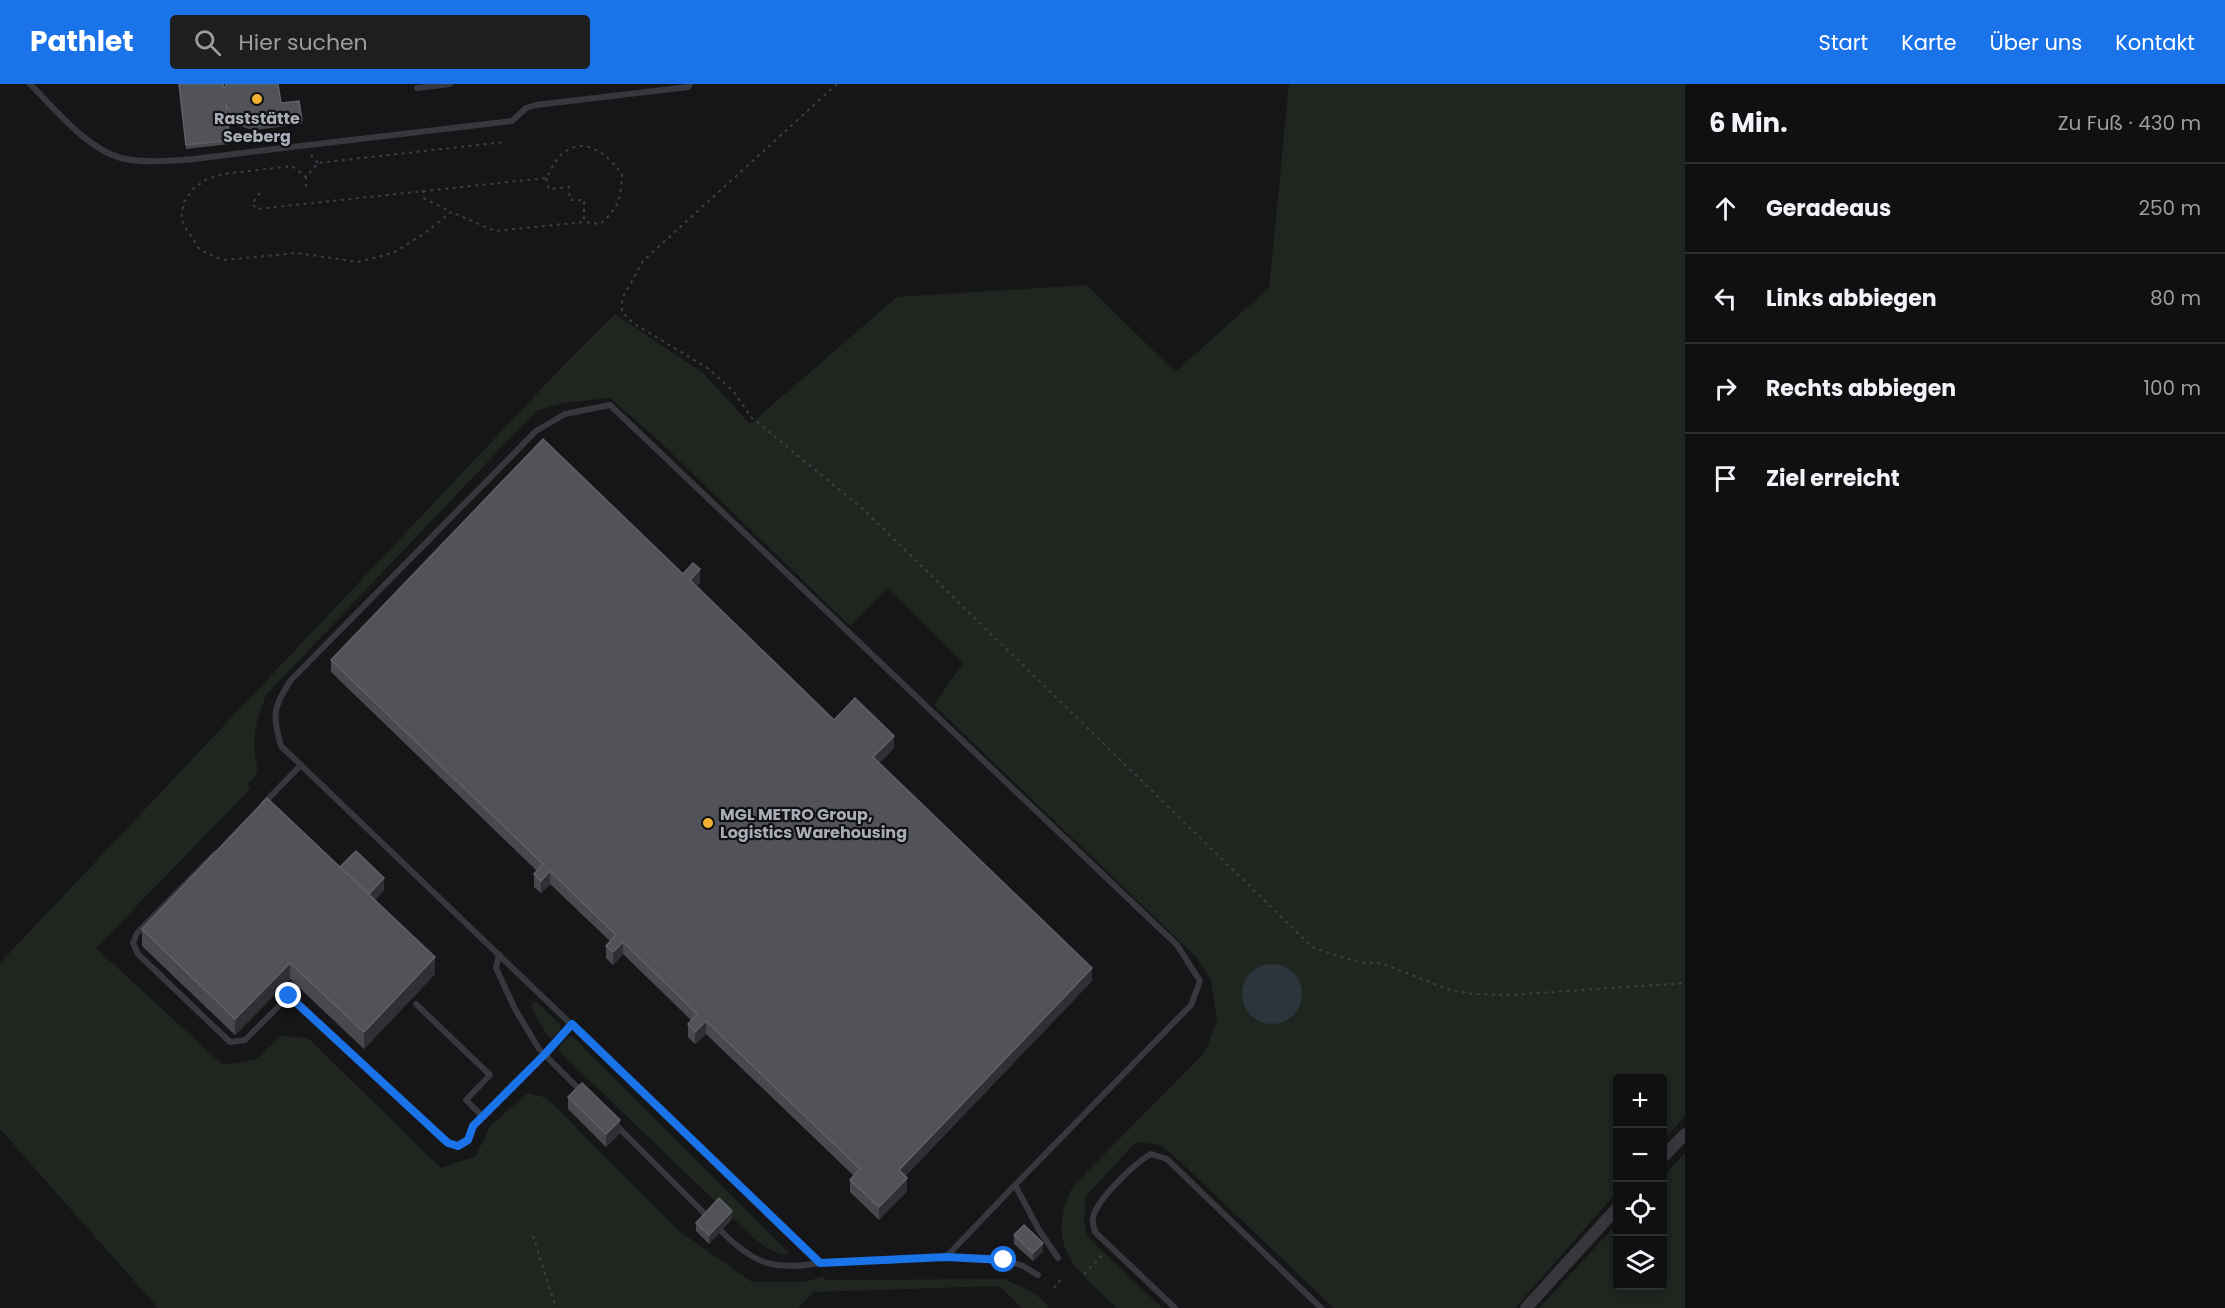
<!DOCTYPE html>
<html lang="de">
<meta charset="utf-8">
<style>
:root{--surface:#101012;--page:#1e1e20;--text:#f1f3f6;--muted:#9c9d9f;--line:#303032;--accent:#1a73e8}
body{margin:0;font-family:Poppins,sans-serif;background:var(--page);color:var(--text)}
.controls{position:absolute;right:18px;bottom:18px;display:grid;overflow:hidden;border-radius:6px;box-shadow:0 3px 9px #0003}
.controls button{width:54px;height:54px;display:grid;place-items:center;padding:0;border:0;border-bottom:2px solid var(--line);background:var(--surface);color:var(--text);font:30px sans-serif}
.stop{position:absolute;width:18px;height:18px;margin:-14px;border:4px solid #1a73e8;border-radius:50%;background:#fff}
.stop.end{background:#1a73e8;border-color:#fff;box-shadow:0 2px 6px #0008}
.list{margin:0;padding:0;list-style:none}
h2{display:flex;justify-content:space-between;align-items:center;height:78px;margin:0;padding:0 24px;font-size:26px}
h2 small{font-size:20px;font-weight:400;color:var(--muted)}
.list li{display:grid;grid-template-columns:39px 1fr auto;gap:18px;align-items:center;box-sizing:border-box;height:90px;padding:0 24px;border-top:2px solid var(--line)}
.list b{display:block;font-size:22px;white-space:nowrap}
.list em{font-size:20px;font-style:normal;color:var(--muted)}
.icon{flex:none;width:33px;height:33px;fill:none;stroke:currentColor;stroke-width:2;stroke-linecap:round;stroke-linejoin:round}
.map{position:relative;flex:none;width:1685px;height:1224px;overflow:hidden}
header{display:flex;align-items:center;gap:36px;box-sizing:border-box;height:84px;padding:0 30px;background:var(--accent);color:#fff}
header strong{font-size:28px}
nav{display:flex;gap:33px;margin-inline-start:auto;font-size:21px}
.search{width:420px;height:54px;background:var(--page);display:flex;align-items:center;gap:15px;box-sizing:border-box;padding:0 21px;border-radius:6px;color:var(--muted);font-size:22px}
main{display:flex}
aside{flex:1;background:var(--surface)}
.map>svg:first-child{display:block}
</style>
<header>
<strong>Pathlet</strong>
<div class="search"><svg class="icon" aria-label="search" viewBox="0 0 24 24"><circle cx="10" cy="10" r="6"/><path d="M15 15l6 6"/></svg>Hier suchen</div>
<nav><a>Start</a><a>Karte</a><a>Über uns</a><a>Kontakt</a></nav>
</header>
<main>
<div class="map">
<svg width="1685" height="1224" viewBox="0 0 1685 1224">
<rect width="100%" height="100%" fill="#161618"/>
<g fill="#1e261f">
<path d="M1289,0H1685V1032L1663,1057L1662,994H1618L1617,1108L1515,1224H1334L1175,1073L1160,1061L1136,1058L1086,1112L1084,1137L1088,1153L1162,1224H1117C1075,1185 1044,1163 1073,1102L1205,968L1217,937L1211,896L1195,872L934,621L963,579L888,505L850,542L657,355L610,314L564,319L536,327L266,611C254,642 251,655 258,688L248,700L250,705L96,864L223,981L255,976L281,952L308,954L441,1084L476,1072L490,1042L528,1009L547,1014L679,1147L752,1198H806L823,1192L826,1196L1004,1195L1034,1209L1047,1220L1048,1224H1022L999,1202L814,1208L798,1224H158L0,1045V879L562,283L615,230L703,289L750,340L897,213L1087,201L1175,288L1269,204Z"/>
<polygon points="533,918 537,918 560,940 560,947 551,954 548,952 531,923"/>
<path d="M570,952L573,953L790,1170C775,1173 759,1159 748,1149L559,967L560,961Z"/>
<polygon points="1685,1069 1685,1224 1539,1224 1617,1140 1618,1202 1662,1202 1663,1093"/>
</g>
<circle fill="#2c353c" cx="1272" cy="910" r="30"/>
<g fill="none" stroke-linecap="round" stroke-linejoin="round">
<g stroke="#3d3f44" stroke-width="2" stroke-dasharray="3 4.5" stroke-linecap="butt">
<polyline points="837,0 643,177 622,215 622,228 633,239 709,285 734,308 751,333 865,427 1312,863 1344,874 1363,879 1381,879 1450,906 1473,910 1509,911 1685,899"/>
<polyline points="311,71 318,79"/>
<polyline points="546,94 549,105 569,103 570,116 584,116 584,138"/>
<polyline points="306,103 306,93 318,79 504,58"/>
<polyline points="423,106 424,114 451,128"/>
<path d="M260,109L252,120L257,125L546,94C552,85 556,73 566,67C588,52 610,74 622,90C621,114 619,124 600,140L584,138L495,147L451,128L425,149L393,169L358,178L297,169L223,176L200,166L185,143L181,135L184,118L193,105L207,95L223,90L292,82L306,93"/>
<polyline points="552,963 564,949"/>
<polyline points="533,1152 556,1224"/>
<polyline points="1084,1190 1104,1169"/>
<polyline points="1054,1204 1061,1195"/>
</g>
<g stroke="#37383d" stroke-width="6">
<path d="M30,0C54,24 87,65 121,74C156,83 221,71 258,67C342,57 427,47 512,37L526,24L536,21L688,3L690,0"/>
<polyline points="417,4 450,0"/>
<polyline points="264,719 301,681"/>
<polyline points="215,770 137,849 133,859 138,870 230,958 245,956 289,912 448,1059 458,1062 468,1056 473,1042 545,971"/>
<polyline points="499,870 496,884 515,925 539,965 582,1008"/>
<polyline points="416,920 490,991 466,1016 482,1032"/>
<polyline points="615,1040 709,1134"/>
<path d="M721,1147C754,1180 773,1187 820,1179"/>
<polyline points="946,1173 1015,1101"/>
<path d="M1038,1191L1021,1181L992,1174L946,1173L820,1179L281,662C272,631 273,623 291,596L536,347L565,330L610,321L1177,861L1200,897L1191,921L1015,1101L1039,1146L1058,1174"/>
<path d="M1175,1224L1095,1148C1094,1144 1092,1139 1093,1134C1096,1116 1135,1079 1151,1070L1167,1075L1321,1224"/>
</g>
<g stroke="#37383d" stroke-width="12">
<polyline points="1662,1074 1685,1050"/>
<polyline points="1526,1224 1618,1123"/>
</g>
</g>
<g fill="#47494d">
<polygon points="179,0 223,0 224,6 281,19 302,36 302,40 255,46 245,44 233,37 227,26 230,60 186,65"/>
<polygon points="683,490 700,498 696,502 834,636 894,664 879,679 1092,897 905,1092 907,1107 879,1136 850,1108 850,1096 854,1092 706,950 695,960 688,953 688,940 691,936 623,870 613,881 606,874 606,862 610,857 550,800 541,809 534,803 534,790 537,787 331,588 331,576"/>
<polygon points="340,783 384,806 375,816 435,890 364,965 290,895 235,951 142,862 142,845"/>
<polygon points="568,1013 620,1049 606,1063 568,1025"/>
<polygon points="732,1135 709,1160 696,1147 696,1139"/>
<polygon points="1014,1151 1043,1167 1033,1177 1014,1160"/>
</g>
<g fill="#2f3033">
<polygon points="700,485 700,498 690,509 690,496"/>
<polygon points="894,652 894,664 873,686 873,673"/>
<polygon points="550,787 550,800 541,809 541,797"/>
<polygon points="384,794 384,806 367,825 367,812"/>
<polygon points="623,858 623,870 613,881 613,868"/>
<polygon points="435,873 435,890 364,965 364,948"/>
<polygon points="290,879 290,895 235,951 235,935"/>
<polygon points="1092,884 1092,897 899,1099 899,1086"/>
<polygon points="706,937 706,950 695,960 695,948"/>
<polygon points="620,1036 620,1049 606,1063 606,1050"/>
<polygon points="907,1094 907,1107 879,1136 879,1123"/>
<polygon points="732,1127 732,1135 709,1160 709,1151"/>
<polygon points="1043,1159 1043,1167 1033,1177 1033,1169"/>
</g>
<g fill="#525359" stroke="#5f6168" stroke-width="1.5">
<polygon points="179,0 223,0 224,6 226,0 278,0 281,19 299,17 302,36 255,42 245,40 233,33 226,20 230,56 186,61"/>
<polygon points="543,355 683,490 693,479 700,485 690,496 834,636 855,614 894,652 873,673 1092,884 899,1086 907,1094 879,1123 850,1096 860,1085 706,937 695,948 688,940 697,930 623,858 613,868 606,862 616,851 550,787 541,797 534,790 543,780 331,576"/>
<polygon points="267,714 435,873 364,948 290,879 235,935 142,845"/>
<polygon points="356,767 384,794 369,810 340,783"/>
<polygon points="582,999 620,1036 606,1050 568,1013"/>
<polygon points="719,1114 732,1127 709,1151 696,1139"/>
<polygon points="1024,1141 1043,1159 1033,1169 1014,1151"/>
</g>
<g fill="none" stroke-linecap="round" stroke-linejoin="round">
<polyline stroke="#1a73e8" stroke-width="8" points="289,912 448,1059 458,1062 468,1056 473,1042 545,970 572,940 820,1179 946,1173 1004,1176"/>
</g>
<g fill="#f2b134" stroke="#111113" stroke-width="2">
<circle cx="257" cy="15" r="6"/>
<circle cx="708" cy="739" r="6"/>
</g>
<g text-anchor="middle" stroke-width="4.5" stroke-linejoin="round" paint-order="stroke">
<g font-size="16" font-weight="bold" fill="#a8adb8" stroke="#111113">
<text x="257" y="40">Raststätte<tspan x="257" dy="18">Seeberg</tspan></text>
<text x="720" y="736" text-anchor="start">MGL METRO Group,<tspan x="720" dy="18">Logistics Warehousing</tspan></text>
</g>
</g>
</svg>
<div class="controls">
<button>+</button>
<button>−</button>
<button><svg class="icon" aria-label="locate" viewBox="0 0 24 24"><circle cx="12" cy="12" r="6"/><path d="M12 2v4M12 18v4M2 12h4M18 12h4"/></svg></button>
<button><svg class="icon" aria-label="layers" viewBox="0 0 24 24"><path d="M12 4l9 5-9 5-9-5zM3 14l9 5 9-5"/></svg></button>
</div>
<div class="stop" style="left:1004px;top:1176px"></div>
<div class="stop end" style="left:289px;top:912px"></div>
</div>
<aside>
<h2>6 Min.<small>Zu Fuß · 430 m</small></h2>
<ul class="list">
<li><svg class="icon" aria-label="ahead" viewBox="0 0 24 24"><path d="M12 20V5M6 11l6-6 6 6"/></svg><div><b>Geradeaus</b></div><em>250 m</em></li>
<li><svg class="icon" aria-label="left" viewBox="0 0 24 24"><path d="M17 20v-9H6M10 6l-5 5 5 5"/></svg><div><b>Links abbiegen</b></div><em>80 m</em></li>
<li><svg class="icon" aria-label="right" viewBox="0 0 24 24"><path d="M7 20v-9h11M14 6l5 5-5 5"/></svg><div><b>Rechts abbiegen</b></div><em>100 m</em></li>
<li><svg class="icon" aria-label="arrive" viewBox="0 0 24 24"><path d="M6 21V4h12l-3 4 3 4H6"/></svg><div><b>Ziel erreicht</b></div></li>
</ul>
</aside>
</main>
